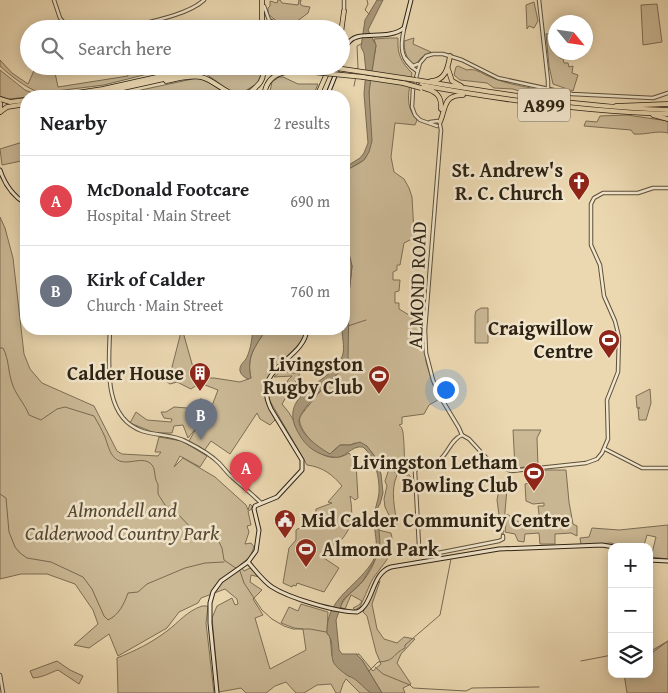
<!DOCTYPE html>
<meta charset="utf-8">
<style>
:root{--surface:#fff;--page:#f2f2f2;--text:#202124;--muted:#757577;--line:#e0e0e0;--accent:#b45309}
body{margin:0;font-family:"Gentium Book Plus",serif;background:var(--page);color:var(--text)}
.controls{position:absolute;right:15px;bottom:15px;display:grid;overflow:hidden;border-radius:10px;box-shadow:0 2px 12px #0003}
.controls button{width:45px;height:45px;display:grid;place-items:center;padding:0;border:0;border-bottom:1px solid var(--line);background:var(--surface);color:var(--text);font:25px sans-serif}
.compass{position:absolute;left:548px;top:15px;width:45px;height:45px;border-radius:50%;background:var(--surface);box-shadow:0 2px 12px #0003;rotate:119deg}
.you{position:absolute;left:445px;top:389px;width:18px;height:18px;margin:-12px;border:4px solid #fff;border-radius:50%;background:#1a73e8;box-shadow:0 0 0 8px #1a73e833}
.badge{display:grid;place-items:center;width:32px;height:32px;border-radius:50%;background:var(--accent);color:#fff;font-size:16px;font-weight:700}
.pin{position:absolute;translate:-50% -41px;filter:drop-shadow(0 1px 2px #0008)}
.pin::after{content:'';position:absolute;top:26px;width:18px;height:15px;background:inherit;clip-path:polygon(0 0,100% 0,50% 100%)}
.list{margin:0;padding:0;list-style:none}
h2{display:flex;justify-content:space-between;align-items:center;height:65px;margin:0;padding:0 20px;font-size:21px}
h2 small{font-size:16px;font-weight:400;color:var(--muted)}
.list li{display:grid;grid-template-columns:32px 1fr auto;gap:15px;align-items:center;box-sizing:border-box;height:90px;padding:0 20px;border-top:1px solid var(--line)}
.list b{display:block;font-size:19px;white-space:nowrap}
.list p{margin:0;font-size:16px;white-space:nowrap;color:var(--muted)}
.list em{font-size:16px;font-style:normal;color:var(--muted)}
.icon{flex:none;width:28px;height:28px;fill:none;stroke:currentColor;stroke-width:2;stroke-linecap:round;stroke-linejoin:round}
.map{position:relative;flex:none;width:668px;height:693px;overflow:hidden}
.search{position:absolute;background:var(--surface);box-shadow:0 2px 12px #0003;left:20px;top:20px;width:330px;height:55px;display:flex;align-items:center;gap:12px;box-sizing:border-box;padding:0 18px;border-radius:28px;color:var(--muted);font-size:19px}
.panel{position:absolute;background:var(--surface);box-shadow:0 2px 12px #0003;left:20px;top:90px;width:330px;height:245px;border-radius:20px}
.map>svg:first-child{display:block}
</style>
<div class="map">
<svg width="668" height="693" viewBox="0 0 668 693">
<rect width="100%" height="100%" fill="#ebd8b1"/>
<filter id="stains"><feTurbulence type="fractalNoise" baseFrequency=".004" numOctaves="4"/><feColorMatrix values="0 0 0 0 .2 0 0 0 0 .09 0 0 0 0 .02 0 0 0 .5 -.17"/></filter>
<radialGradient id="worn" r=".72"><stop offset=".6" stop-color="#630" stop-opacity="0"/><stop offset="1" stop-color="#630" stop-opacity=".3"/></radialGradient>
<g fill="#cbb996" stroke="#7c6e55">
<polygon points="278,0 280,0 282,3 298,5 299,0 301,0 300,4 303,6 310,7 308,13 292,25 295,29 279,23 268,14 268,8 270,6 270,1 277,3"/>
<polygon points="534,2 538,21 534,28 529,26 527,29 526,5"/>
<polygon points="657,4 662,42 643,45 641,5"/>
<polygon points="554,33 555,33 556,52 559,53 560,58 563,58 564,63 568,63 569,67 573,66 572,73 578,75 573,91 553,84 549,66 546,34"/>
<path d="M389,38H398C397,54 401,62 412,73C409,92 404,105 417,120L415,125L395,123L391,157L394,172L404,179L409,188L412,197L414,232L418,239V241L416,239H412L404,243L400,265H397V270L393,272V280H400L399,291L395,292V303H399V309L409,315L423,318L426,362L438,400L429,405L424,414L402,417V424L399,425C400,426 402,427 402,429C404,431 405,464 404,468L412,479L409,478L403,470L396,467L393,470L397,475C390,491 395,508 397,525L394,528L389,526V515L385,507L384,499L387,486L385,481L389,469L379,466C373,452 370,447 355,443L350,445H340L332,452C337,448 343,443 348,447C343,450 336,455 330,454C320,453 296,428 300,417C302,413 306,409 309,405C321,390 332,378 346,366L349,294L352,266L344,244V172C350,166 361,165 366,157C375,140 368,111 369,92C370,76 374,61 376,46L374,39Z"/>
<path d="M414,38L413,44L431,52L421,58L416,64H413C406,58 404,50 404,41Z"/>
<path d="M0,60L12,73L28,84L36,66H51L52,68H54L58,87L128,76L126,66H179L104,85L40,93C25,87 12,77 0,66Z"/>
<path d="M458,66L467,70C475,68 481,73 488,76C507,85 530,87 549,92L548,96L531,95L513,89L494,88L487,83L460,80L454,75L456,67Z"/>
<polygon points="252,69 262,70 259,81 255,85 243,92 236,92 229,90 206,74"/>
<polygon points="0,70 25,90 39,96 8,99 0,96"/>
<polygon points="279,77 283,77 298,84 318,84 313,96 269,96 272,82"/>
<path d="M197,78C212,81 218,91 232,96H134L133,93L141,90Z"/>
<path d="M627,115L668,121V133C657,130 646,135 634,134L631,130L584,126L586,121L597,122L600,116Z"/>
<polygon points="26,141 26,160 2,165 0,149"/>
<polygon points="0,217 5,228 13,258 24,354 30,369 42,383 94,406 117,451 122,454 158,456 161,452 155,452 159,437 182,441 207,456 200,467 180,456 174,467 183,458 215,477 246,505 248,510 250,504 252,506 252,509 248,511 251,525 247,526 249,532 245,544 251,543 254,547 250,557 240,565 244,571 250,568 259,577 251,575 250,582 262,590 253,599 263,615 255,618 270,669 306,650 303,629 294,628 281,623 289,607 298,611 301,604 328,612 327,633 330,637 332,656 376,693 360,693 346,679 343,684 340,693 336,693 331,684 317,685 304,693 296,693 286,682 275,686 266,693 246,693 241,688 219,692 212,618 217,606 232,598 235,605 238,604 237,599 225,589 201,598 198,603 179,612 167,628 118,656 109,634 89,648 74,645 98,624 93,610 75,584 47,574 21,574 0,579"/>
<polygon points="481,308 488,308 488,343 475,343 475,315 476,311"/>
<path d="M267,329H307C302,354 270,364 266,390C265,399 273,411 275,420L270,425L260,419L257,413L230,454L211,441L204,451L189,441L197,427L188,438L183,425L174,426L172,433H155L130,423L136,412L147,420L171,422L172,419L164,418L161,412H166L174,407L187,408L199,403L200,399H202L203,404L210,411L218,390L197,382V385L191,389L177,382L170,384L166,381L169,377L177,376L173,372L172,367L181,332H183L196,378H214L240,382L251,378C246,357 255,346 267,329Z"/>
<path d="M287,372L300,374L282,404C285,408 289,412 291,416C294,420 294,424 296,427C306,445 327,467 349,453L356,463L358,498L355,500L350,496C356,530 346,535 324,558L339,568L324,592L297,583L296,586L293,585L292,587L283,583L289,548L296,540V530L306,524L308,519L315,521L316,509L332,503L328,502L342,486C333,475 323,467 307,465L270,401L268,393L276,395L282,393L288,380L292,376L274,377L279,373Z"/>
<polygon points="650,389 651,403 646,420 639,420 638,408 640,408 637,408 636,396"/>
<polygon points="513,430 541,430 537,438 538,466 515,468"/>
<polygon points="547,470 566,470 569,502 573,524 577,526 577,536 571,533 555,534 555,544 540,544 539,533 525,534 524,542 518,541 515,534 505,532 507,514 523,525 527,523 540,522 538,506 544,506 544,503 533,504 526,501 525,484 534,482 532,475 524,476 524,474"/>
<polygon points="508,477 503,535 502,536 497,500 500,486"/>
<polygon points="668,525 668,559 651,557 656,537 647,535 644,545 648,547 624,547 611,543 581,545 580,538 589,537 592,528 619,530"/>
<path d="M378,530L391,533C397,556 381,564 371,582C367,590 364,599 360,607L355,610L353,608L359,605L362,601L351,595L345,609L340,607C347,593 355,591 363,581C375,566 381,549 378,530Z"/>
<polygon points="380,581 372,604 377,629 384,639 397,643 404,637 415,639 401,654 397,663 411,684 403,688 405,693 382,693 362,660 356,654 359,654 373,671 381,664 376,652 367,616 363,612 375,585"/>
<path d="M202,606H208L206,623L214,693H118L117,658C135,651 151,643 167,631C179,622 187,611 202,606Z"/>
<polygon points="668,641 668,693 627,693 624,674 649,674 649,652"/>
<path d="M57,661L70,670L83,676L79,684L58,670C49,673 44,677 33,678L30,671Z"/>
</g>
<g fill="#aa9a7c" stroke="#786a52">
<polygon points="377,0 383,0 368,30 376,45 369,92 372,141 369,152 364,160 344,172 344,168 360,158 364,153 368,143 364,94 366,71 364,53 361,47 365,20"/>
<path d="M344,244L350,257L352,266L349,294L348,361L346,366C337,374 299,409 299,421C300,435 320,448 330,454L340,445H350L360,442L367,446L375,457L381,474L383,493L380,504L377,509L380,542L376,558L363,581L343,600L336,620L339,650L342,654H356L362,660L382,693H371C363,688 357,678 348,676C343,672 335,667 333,661C330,651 335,642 327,633C326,599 354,589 371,564C381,550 374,535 374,519C374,510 378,502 379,493C380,478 375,457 363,447C350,445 346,460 332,457C318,455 306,447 299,434C275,394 327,386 341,359C346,351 342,338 342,329H344V292L347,262L344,254Z"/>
<path d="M253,329H267C255,346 246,357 251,378L248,379C244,377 241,375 240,371C239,364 245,362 247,357C251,348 252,338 253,329Z"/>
</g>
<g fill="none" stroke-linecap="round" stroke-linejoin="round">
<polyline stroke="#6b5e48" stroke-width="1" points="344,273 346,276 344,322"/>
<g stroke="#786a52" stroke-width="1">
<polyline points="367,0 368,4 365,10 369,14"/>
<polyline points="354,86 358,67 357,46 361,44"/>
<polyline points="348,326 366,320"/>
<path d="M0,348H3C9,359 8,372 12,383C15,394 25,404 29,415L41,420L57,409L65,407L94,416C98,423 102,430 105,437C109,448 111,462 126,462C134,462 143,458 150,463C157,468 153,478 158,484V494L165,505L176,512L193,530L199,534H212L218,540L222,548L224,560L240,571L244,583L262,610L272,619L284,626L293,629H310L326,632"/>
<path d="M0,494L6,498L9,532L15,547L20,553L27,558L51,562L83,577L92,589L104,616L108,620C119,615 124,604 128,593L138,592L147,584L185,568L205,563L224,562"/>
<polyline points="649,655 668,641"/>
<polyline points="581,661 612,655"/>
<polyline points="375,667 383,674 410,685 413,688 466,691 472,688 539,687"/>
<path d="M369,671L378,662C396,661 391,655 405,648V645L440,615L451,559"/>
</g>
<g stroke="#5c503b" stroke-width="4.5">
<g id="tertiary">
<polyline points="54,0 60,18 69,29"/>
<polyline points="344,0 344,11"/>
<polyline points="539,0 548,81 548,89"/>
<polyline points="264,6 269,20 287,29"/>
<path d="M120,29C143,23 187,16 204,0"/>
<path d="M404,29C400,47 400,60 417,71"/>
<polyline points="405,58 413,66 418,64"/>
<polyline points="430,122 438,121 440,123"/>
<polyline points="440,125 441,130 425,330 426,353 433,380 441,398 459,428 462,435 469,439 492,464 511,471 586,463 597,459 602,453 608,439 607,400 618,372 619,337 615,321 604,296 600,265 591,245 591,204 594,198 603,193 638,193 653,188 668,188"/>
<polyline points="437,126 420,120 415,115 412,107 413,89 420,63 426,56 433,54 443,54 462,60 498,78 572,94 653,98 668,93"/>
<path d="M110,329C109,363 102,417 142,431C157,436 173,434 187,442C197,447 211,455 219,463C224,468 227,473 232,477C242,486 252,494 261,503"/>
<path d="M462,435C450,440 448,455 437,462C430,467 421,463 415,471L419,546L425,552L438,553L499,541L503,539V536"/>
<polyline points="605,449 642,468 668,468"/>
<polyline points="0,675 3,693"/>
</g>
</g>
<g stroke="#2c2214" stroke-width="5">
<g id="secondary">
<path d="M341,59C344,54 345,45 350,41C360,30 388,41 404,28L411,0"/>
<polyline points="327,96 339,66"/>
<path d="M0,170C5,185 13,196 26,204"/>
<polyline points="649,560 668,561"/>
<path d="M248,562C255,570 263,581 272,587C289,598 336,612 357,612C374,605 371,573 391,567L499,549L602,545L614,547"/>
<path d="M217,693L210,623V603L213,592L221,581L248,562L256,551L259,530L254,509L255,506L277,497L302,470V460L271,409C250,366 304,362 307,329"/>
</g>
</g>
<g stroke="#2c2214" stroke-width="5.5">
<g id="primary">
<polyline points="262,0 262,29"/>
<polyline points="341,33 344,11"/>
<polyline points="280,66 314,69"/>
<polyline points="448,69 452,81 461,86"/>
<polyline points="363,77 403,83"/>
<path d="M416,80C500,94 583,107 668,110"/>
<path d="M166,81C177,79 190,75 201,77C220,81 235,109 256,87C263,81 264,75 263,66"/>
<path d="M431,81C445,81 448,68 450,56"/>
<path d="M421,85C503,100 585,112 668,114"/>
<path d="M424,88C436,91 442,96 441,109"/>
<polyline points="57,96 103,89 206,66"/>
<polyline points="87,96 200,71 258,67"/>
<path d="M264,96C267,68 292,71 313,72"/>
<polyline points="317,96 328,71"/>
<polyline points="0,99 10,102 26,100"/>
<polyline points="0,103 0,112"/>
<polyline points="616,106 668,104"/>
<polyline points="0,112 7,107 26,104"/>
<polyline points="653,115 668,119"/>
<path d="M440,122C446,108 443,95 463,95"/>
</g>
</g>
<use href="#tertiary" stroke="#f2e6cc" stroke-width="2.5"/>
<use href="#secondary" stroke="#f2e6cc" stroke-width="3"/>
<use href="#primary" stroke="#ebd8b1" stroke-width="4"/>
<g stroke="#2c2214" stroke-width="5.5" stroke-linecap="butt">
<g id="primary-bridge">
<polyline points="323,66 416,80"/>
<polyline points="258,67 270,67"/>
<polyline points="314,69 327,71"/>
<polyline points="313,72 363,77"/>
<polyline points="403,83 421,88"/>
</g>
</g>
<use href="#primary-bridge" stroke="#ebd8b1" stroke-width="4"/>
</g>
<defs>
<g id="church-pin" transform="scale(1.125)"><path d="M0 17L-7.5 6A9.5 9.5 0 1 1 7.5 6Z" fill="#8f2418" stroke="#f2e6cc"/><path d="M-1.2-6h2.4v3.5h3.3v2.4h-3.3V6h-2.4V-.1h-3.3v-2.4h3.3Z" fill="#fff"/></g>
<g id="stadium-pin" transform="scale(1.125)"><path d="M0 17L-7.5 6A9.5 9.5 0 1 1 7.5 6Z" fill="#8f2418" stroke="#f2e6cc"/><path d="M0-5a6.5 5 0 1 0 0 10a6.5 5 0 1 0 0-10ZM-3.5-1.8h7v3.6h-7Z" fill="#fff"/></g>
<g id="building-pin" transform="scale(1.125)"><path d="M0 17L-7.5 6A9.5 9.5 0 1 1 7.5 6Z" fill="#8f2418" stroke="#f2e6cc"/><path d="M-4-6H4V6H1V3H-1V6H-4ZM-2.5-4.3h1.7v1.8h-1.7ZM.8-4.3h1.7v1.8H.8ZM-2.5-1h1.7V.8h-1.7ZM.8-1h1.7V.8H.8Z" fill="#fff"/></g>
<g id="civic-pin" transform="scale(1.125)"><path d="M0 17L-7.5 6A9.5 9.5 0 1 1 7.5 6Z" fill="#8f2418" stroke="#f2e6cc"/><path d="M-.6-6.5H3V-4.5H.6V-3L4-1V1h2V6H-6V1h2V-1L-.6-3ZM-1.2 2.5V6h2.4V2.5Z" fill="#fff"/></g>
</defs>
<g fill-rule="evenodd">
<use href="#church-pin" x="579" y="182"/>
<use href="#stadium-pin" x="609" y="340"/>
<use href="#building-pin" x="200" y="373"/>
<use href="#stadium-pin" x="379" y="376"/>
<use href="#stadium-pin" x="534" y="473"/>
<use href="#civic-pin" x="285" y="520"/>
<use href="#stadium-pin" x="306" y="549"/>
</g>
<g text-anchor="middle" stroke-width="5" stroke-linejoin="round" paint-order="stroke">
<rect fill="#f2e6cc" stroke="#675d4b" stroke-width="1" x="518" y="88.5" width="52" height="33" rx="4"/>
<g font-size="19" font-weight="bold" fill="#2c2214">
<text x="544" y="112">A899</text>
</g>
<g font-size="20" font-weight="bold" fill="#2c2214" stroke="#f2e6cc" text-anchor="end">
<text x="563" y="177">St. Andrew's<tspan x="563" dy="23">R. C. Church</tspan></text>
<text x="593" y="335">Craigwillow<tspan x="593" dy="23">Centre</tspan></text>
<text x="363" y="371">Livingston<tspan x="363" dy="23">Rugby Club</tspan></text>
<text x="184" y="380">Calder House</text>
<text x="518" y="469">Livingston Letham<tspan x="518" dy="23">Bowling Club</tspan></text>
<text x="301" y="527" text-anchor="start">Mid Calder Community Centre</text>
<text x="322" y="556" text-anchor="start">Almond Park</text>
</g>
<g font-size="20" fill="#2c2214" stroke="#f2e6cc">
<text transform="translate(417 285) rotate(-88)" y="7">ALMOND ROAD</text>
</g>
<g font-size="20" font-style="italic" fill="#544834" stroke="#f2e6cc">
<text x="122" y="517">Almondell and<tspan x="122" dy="23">Calderwood Country Park</tspan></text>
</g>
</g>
<rect width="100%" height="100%" filter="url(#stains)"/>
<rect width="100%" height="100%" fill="url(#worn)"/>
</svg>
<div class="controls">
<button>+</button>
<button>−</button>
<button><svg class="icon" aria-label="layers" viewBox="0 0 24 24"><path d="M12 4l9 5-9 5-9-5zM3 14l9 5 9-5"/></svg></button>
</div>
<svg class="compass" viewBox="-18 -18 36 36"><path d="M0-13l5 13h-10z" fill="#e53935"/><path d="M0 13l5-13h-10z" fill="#757577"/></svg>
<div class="you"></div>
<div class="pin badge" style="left:246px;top:493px;background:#e0444e">A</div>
<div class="pin badge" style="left:201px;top:440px;background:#6b7280">B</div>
<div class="search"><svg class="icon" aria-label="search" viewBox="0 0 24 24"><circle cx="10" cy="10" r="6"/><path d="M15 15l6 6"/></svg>Search here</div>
<section class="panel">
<h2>Nearby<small>2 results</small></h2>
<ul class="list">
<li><span class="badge" style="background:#e0444e">A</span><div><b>McDonald Footcare</b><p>Hospital · Main Street</p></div><em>690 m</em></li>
<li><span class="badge" style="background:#6b7280">B</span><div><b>Kirk of Calder</b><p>Church · Main Street</p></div><em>760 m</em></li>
</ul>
</section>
</div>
